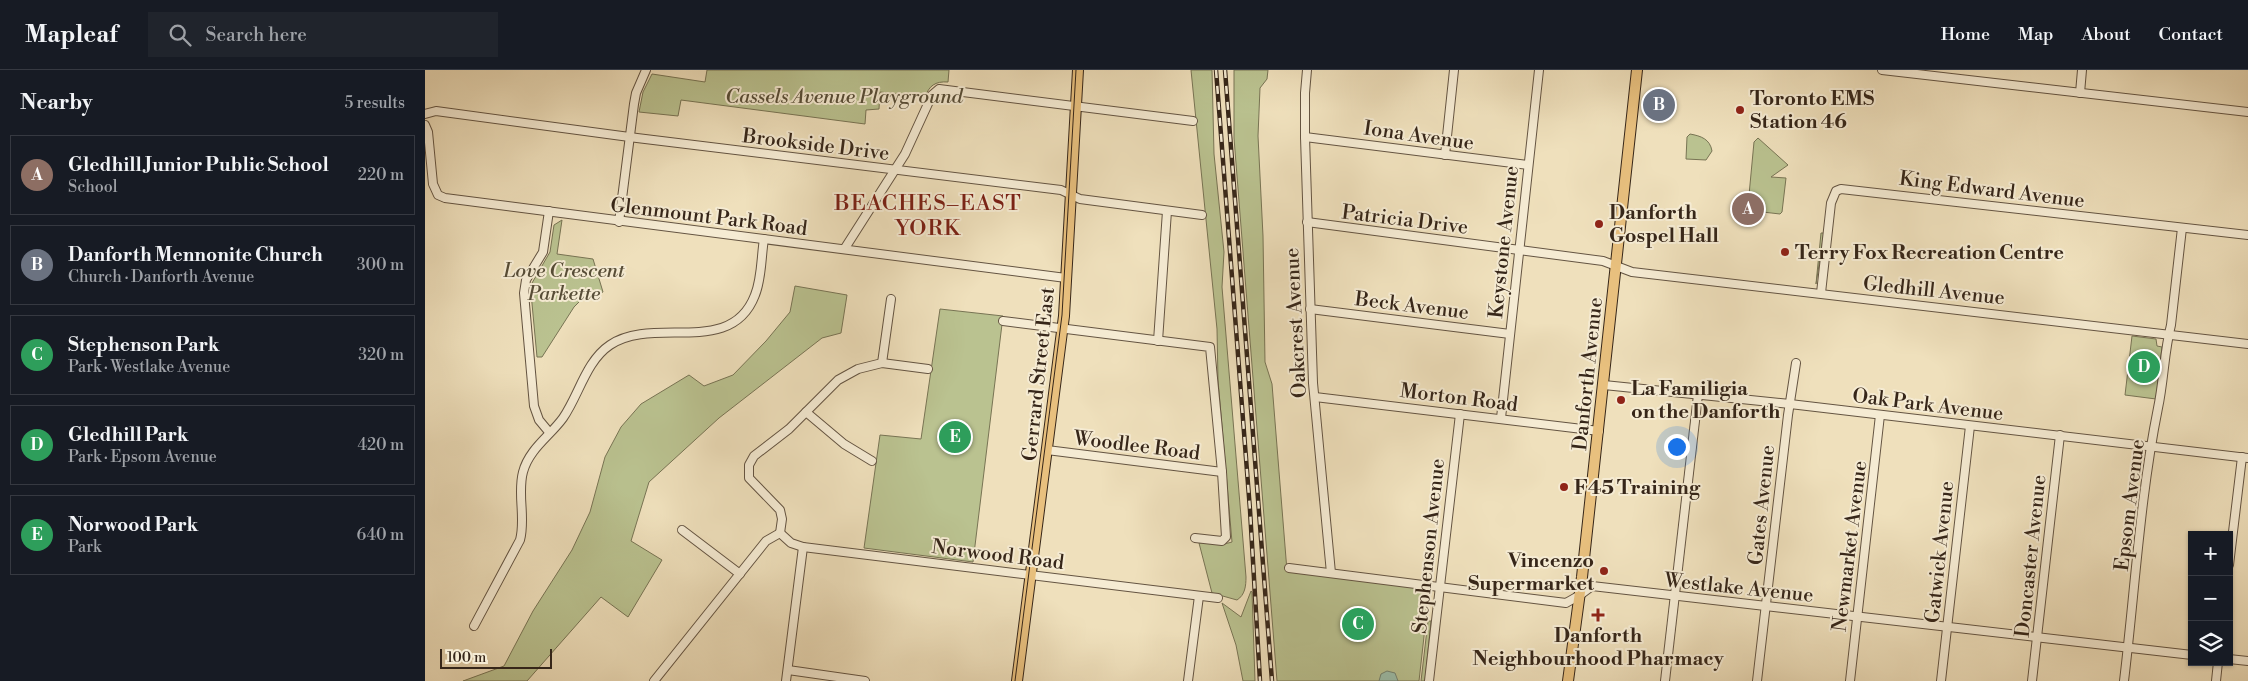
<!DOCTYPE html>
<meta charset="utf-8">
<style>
:root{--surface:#171b24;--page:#20242c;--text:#f1f3f6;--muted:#9ea1a6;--line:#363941;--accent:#c59692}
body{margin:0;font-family:"Libre Bodoni",serif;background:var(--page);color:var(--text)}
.controls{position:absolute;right:15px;bottom:15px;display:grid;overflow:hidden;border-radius:0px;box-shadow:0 1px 4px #0004}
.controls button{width:45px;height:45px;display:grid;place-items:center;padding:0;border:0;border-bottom:1px solid var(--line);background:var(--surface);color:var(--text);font:25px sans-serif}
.scale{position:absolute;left:15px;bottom:12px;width:112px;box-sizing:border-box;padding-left:5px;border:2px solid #362619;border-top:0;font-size:14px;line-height:18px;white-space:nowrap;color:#362619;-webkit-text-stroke:4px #f5ebd3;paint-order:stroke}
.you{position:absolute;left:1251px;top:376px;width:18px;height:18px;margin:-12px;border:4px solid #fff;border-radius:50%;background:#1a73e8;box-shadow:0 0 0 8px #1a73e833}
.badge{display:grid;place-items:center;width:32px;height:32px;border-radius:50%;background:var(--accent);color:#fff;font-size:16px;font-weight:700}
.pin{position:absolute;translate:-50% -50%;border:2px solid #fff;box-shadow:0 1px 5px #0006}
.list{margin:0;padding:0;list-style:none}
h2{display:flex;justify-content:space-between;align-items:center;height:65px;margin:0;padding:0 20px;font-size:21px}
h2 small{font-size:16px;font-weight:400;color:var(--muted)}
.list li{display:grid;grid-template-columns:32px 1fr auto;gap:15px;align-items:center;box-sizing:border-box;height:80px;margin:0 10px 10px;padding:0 10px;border:1px solid var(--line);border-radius:0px}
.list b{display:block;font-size:19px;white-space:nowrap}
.list p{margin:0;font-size:16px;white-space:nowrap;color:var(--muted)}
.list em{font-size:16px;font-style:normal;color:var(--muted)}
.icon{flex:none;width:28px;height:28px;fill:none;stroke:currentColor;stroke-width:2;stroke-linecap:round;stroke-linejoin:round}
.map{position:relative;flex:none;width:1823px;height:611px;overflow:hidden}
header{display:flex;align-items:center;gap:30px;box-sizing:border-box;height:70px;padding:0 25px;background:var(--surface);border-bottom:1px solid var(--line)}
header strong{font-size:24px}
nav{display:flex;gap:28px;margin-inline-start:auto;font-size:18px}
.search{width:350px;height:45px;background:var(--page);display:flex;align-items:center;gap:12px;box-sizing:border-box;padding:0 18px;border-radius:0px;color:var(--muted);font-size:19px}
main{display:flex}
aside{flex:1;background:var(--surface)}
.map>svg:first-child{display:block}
</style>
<header>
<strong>Mapleaf</strong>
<div class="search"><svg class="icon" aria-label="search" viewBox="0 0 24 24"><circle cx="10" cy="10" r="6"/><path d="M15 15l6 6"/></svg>Search here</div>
<nav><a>Home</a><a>Map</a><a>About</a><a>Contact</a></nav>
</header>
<main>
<aside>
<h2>Nearby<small>5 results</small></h2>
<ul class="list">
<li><span class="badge" style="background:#8d6e63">A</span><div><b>Gledhill Junior Public School</b><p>School</p></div><em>220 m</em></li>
<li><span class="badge" style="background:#6b7280">B</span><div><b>Danforth Mennonite Church</b><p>Church · Danforth Avenue</p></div><em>300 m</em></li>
<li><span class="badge" style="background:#2e9e5b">C</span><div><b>Stephenson Park</b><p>Park · Westlake Avenue</p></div><em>320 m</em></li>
<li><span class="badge" style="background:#2e9e5b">D</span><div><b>Gledhill Park</b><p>Park · Epsom Avenue</p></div><em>420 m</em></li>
<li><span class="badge" style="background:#2e9e5b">E</span><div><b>Norwood Park</b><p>Park</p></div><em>640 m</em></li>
</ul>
</aside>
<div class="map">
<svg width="1823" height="611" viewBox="0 0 1823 611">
<rect width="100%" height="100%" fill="#efe0bc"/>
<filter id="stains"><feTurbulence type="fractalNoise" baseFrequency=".004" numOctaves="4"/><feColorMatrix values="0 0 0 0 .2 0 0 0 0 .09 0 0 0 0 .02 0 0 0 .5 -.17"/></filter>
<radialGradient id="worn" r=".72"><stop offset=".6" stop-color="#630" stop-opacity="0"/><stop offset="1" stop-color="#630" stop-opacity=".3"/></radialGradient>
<g fill="#bac290" stroke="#787454">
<path d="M282,0H524L523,12C510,11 504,16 500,27L455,22L454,39L441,40L440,54L256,30L253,46L214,42L218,22L227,4L280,12Z"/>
<path d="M766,0H787L789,84L799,182L797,217L821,507C821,516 820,525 812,530L787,523L774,473C785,471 796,476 807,472L793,310L792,259Z"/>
<polygon points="809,0 843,0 842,9 835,18 833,66 838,166 840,292 847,314 862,501 1000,519 1004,522 994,611 852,611 809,68"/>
<path d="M1265,64C1276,66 1285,69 1287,81L1281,90L1261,89L1262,67Z"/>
<polygon points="1333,68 1363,95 1346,107 1361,108 1357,142 1355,144 1329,141 1326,136 1327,126 1324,125 1329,72"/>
<polygon points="137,150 132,184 168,189 178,222 155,231 149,237 117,287 112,287 106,223 107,213 125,182 129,155"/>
<polygon points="1396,163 1399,163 1391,214"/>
<polygon points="370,216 422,225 416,263 397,268 294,348 224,412 206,471 237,490 203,547 176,527 102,611 38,611 79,596 108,541 147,480 165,442 180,387 196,357 216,334 264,305 279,316 308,305 341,271 365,242"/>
<polygon points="515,239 578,246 548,492 439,478 455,365 496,369"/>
<polygon points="1707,266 1731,269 1732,276 1737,277 1731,329 1700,325"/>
<polygon points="826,521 827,522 830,611 818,611 811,575 797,533 816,547"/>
<polygon points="1003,551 1006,551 1000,611 996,611"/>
</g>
<polygon fill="#9bbeaa" stroke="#738170" points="962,601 970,603 973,611 954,611 956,604"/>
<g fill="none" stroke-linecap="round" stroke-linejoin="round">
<g stroke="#645442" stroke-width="10">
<g id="minor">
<polyline points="882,0 880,23 880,67 888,313 906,503"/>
<polyline points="1457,0 1823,42"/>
<polyline points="1655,23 1657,0"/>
<polyline points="0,44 11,41 212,68 636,120 655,129 777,145"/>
<polyline points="0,55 3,62 8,114 13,125 20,128 641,208"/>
<polyline points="880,67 1103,95"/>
<polyline points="1020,85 1029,0"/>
<polyline points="194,152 209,34 211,23 221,0"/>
<polyline points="882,152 1178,191 1207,202 1823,274"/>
<polyline points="420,178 480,84 507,25 514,19 768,51"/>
<polyline points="1396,223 1406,133 1411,121 1416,119 1823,165"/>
<polyline points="885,239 1085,264"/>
<polyline points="578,251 785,277 797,402 801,467 797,471 770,468"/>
<polyline points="733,271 742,141"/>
<polyline points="457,293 466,229"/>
<polyline points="1179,315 1365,334 1823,388"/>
<polyline points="890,327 1174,361"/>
<polyline points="381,342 419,374 447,391"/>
<polyline points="1076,348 1114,0"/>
<polyline points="124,362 114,350 109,336 99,223 101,210 118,182 124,141"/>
<polyline points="622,380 797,402"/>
<polyline points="257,460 315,504"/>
<polyline points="355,463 366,473 378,477 793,528"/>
<polyline points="355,463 357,449 355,440 324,408 324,395 329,386 364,359 413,310 433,299 457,293 503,299"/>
<polyline points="1804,495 1817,387"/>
<polyline points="864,498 1141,533 1155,525 1167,516 1767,585"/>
<path d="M49,556L95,470C101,448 92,424 98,402C104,379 125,366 138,348C154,325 161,291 185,275C229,245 306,288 330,225C337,208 336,187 339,169"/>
<polyline points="1804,589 1823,591"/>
<polyline points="363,600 440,611"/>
<polyline points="229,611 341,471 355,463"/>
<polyline points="361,611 378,477"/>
<polyline points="763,611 774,526"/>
<polyline points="1004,611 1035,344"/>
<polyline points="1240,611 1273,325"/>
<polyline points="1332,611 1363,345 1371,293"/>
<polyline points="1425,611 1455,345"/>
<polyline points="1516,611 1545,356"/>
<polyline points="1607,611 1635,365"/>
<path d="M1699,611C1710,520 1715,427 1733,338C1739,310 1739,282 1746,255L1757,158"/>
<polyline points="1791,611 1793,592"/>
</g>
</g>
<g stroke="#362619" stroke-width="12">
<g id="major">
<polyline points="592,611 639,246 653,0"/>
<polyline points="1143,611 1157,507 1212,0"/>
</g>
</g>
<use href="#minor" stroke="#f5ebd3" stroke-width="8"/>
<use href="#major" stroke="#e8c07e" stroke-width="10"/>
<polyline stroke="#362619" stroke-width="1" points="590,611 637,245 651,0"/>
<g stroke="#362619" stroke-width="4.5">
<g id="rail">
<polyline points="791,0 825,440 835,611"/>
<polyline points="800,0 847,611"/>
</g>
</g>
<use href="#rail" stroke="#f5ebd3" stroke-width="2.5" stroke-dasharray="8" stroke-linecap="butt"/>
</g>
<g fill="#8f2418" stroke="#f5ebd3" stroke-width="2">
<circle cx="1315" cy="40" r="5"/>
<circle cx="1174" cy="154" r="5"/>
<circle cx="1360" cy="182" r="5"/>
<circle cx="1196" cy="330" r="5"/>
<circle cx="1139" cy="417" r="5"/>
<circle cx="1179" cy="501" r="5"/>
<path d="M1170.5 537.5h5v5h5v5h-5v5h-5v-5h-5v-5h5z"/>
</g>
<g text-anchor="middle" stroke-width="4" stroke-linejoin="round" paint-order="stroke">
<g font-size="20" font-style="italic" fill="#574d37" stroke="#f5ebd3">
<text x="419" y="33">Cassels Avenue Playground</text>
<text x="139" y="207">Love Crescent<tspan x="139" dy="23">Parkette</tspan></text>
</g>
<g font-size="20" font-weight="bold" fill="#362619" stroke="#f5ebd3" text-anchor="start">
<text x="1325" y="35">Toronto EMS<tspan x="1325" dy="23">Station 46</tspan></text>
<text x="1184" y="149">Danforth<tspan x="1184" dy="23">Gospel Hall</tspan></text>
<text x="1370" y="189">Terry Fox Recreation Centre</text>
<text x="1206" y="325">La Familigia<tspan x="1206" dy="23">on the Danforth</tspan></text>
<text x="1149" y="424">F45 Training</text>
<text x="1169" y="497" text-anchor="end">Vincenzo<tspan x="1169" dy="23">Supermarket</tspan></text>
<text x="1173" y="572" text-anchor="middle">Danforth<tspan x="1173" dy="23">Neighbourhood Pharmacy</tspan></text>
</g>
<g font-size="20" fill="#362619" stroke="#f5ebd3">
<text transform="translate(994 65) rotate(8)" y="7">Iona Avenue</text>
<text transform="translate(391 74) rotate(7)" y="7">Brookside Drive</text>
<text transform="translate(1567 119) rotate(7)" y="7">King Edward Avenue</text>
<text transform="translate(284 146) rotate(7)" y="7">Glenmount Park Road</text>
<text transform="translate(980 149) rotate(7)" y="7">Patricia Drive</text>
<text transform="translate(1078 172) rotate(-84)" y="7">Keystone Avenue</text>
<text transform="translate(1509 220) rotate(6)" y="7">Gledhill Avenue</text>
<text transform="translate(987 235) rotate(7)" y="7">Beck Avenue</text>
<text transform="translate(870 253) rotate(-93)" y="7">Oakcrest Avenue</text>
<text transform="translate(613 304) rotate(-84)" y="7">Gerrard Street East</text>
<text transform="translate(1162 304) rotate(-84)" y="7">Danforth Avenue</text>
<text transform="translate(1034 327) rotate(7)" y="7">Morton Road</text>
<text transform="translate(1503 334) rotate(7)" y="7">Oak Park Avenue</text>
<text transform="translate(712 375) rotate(7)" y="7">Woodlee Road</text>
<text transform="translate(1336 435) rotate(-84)" y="7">Gates Avenue</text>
<text transform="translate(1704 435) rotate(-83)" y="7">Epsom Avenue</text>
<text transform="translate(1003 476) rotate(-84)" y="7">Stephenson Avenue</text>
<text transform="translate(1424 476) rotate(-83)" y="7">Newmarket Avenue</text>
<text transform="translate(1514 482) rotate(-84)" y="7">Gatwick Avenue</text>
<text transform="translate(573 484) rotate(7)" y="7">Norwood Road</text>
<text transform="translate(1605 486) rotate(-84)" y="7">Doncaster Avenue</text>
<text transform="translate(1314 517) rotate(6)" y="7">Westlake Avenue</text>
</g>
<g font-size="22" letter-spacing="1" fill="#7a1f14" stroke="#f5ebd3">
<text x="503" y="140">BEACHES–EAST<tspan x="503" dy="25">YORK</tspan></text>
</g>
</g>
<rect width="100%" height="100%" filter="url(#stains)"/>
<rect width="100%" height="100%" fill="url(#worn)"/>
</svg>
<div class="controls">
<button>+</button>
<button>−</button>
<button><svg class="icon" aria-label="layers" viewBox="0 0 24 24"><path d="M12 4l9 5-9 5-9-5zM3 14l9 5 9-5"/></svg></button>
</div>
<div class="scale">100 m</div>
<div class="you"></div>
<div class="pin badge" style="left:1323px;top:139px;background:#8d6e63">A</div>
<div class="pin badge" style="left:1234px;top:35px;background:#6b7280">B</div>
<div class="pin badge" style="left:933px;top:554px;background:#2e9e5b">C</div>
<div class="pin badge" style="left:1719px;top:297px;background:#2e9e5b">D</div>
<div class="pin badge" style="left:530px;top:367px;background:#2e9e5b">E</div>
</div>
</main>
